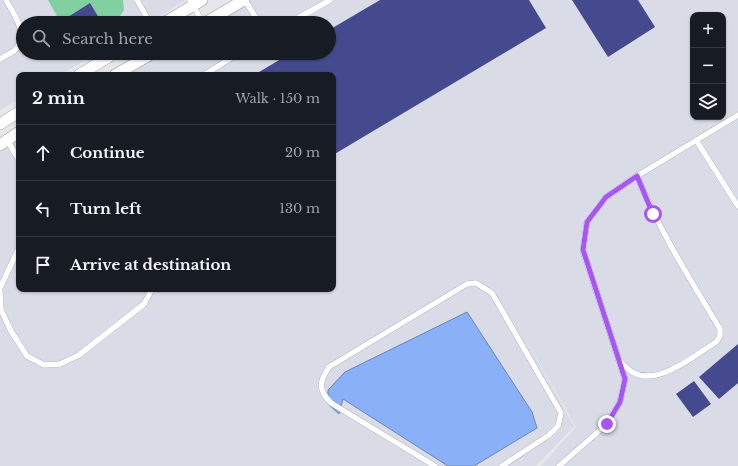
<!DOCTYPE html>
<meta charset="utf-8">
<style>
:root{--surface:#171b24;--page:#20242c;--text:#f1f3f6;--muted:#9ea1a6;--line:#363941}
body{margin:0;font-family:"Libre Baskerville",serif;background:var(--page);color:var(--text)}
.controls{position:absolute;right:12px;top:12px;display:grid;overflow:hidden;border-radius:8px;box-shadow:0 1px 3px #0004}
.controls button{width:36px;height:36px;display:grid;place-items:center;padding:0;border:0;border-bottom:1px solid var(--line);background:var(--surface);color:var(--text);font:20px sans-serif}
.stop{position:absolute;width:12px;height:12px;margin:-9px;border:3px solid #a855f7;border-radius:50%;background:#fff}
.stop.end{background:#a855f7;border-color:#fff;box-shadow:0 1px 4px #0008}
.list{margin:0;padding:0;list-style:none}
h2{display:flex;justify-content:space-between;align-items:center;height:52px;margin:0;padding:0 16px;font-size:17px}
h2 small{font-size:13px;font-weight:400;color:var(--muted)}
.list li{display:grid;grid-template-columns:26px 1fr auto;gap:12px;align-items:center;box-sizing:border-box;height:56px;padding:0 16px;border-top:1px solid var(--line)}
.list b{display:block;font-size:15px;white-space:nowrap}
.list em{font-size:13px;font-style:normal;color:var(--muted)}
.icon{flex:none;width:22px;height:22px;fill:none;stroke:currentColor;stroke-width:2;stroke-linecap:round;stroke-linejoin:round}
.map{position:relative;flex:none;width:738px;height:466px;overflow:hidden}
.search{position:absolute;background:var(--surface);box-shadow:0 1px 3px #0004;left:16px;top:16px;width:320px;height:44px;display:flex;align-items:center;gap:10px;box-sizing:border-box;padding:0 14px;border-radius:22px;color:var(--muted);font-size:15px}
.panel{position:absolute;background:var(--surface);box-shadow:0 1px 3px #0004;left:16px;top:72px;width:320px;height:220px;border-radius:8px}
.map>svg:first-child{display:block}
</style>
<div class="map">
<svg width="738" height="466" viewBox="0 0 738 466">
<rect width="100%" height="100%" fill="#e6e7eb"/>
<g fill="#d9dbe7" fill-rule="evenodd">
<polygon points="0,0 186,0 148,23 23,23 23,53 97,53 60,75 19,75 19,99 0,110"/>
<path d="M244,0H738V466H541L576,427L512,315L574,426L536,466H0V145L19,132V289H333V75H119L157,53H329V23H208ZM693,15H723V117H693Z"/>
</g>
<polygon fill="#82d0a1" points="48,0 123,0 124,10 115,23 61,23"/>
<polygon fill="#8ab1f7" stroke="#6985b6" points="467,312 532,412 537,428 474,466 448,466 343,399 339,414 328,404 328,390 345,372"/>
<g fill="#454a8e">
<polygon points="380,0 529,0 546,28 333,155 333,75 254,75 291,53 329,53 329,30"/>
<polygon points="572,0 638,0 655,27 608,57"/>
<polygon points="90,3 102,23 71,23 68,17"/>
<polygon points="738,344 738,383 719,399 699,377"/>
<polygon points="694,381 711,404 693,417 676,394"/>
</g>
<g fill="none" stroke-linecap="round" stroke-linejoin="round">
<g stroke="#96979b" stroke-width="6">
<g id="lane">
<polyline points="137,0 150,23"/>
<polyline points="190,0 203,23"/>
<polyline points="245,0 259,23"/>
<polyline points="289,23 330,0"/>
<path d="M0,59C4,56 10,54 14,51C31,36 14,15 6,0"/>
<polyline points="204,75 239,53"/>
<polyline points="7,140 19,160"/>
<polyline points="696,140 738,206"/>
<polyline points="0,288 19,248"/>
<polyline points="0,292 1,310 11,331 27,356 44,365 60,364 79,355 144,304 152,289"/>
<path d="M619,361C624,365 628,370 634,373C658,386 696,355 716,342L720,336V329C690,279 659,230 637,176"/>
<path d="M435,466L331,403C318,390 319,382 329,367L467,284L476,283L492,293L561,413L558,426L549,435L502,466"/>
<polyline points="559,466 607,424 620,402 625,379 583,251 587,222 606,197 637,176 738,115"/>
</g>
</g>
<g stroke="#96979b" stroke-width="12">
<g id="street">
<polyline points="164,23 202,0"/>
<polyline points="205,23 244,0"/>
<polyline points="79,75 115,53"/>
<polyline points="115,75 153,53"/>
<polyline points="0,124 19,112"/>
<polyline points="0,145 19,132"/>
</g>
</g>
<use href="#lane" stroke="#fff" stroke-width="5.5"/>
<use href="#street" stroke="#fff" stroke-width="11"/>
</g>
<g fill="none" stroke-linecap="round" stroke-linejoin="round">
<polyline stroke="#a855f7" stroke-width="5" points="607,424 620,402 625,379 583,250 587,222 606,197 637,176 653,214"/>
</g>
</svg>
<div class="controls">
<button>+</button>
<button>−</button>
<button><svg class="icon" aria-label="layers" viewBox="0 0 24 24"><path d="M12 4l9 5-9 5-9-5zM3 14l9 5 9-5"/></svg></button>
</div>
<div class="stop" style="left:653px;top:214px"></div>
<div class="stop end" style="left:607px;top:424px"></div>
<div class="search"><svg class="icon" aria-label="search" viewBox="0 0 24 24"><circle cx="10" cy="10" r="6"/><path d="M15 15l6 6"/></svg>Search here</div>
<section class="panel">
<h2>2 min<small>Walk · 150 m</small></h2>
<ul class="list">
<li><svg class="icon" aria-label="ahead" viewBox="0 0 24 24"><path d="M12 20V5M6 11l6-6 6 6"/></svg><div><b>Continue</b></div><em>20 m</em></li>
<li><svg class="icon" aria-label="left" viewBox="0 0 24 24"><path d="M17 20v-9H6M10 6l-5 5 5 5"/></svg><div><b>Turn left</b></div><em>130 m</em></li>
<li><svg class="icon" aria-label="arrive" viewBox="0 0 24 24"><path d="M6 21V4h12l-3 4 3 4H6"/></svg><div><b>Arrive at destination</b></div></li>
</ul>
</section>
</div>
